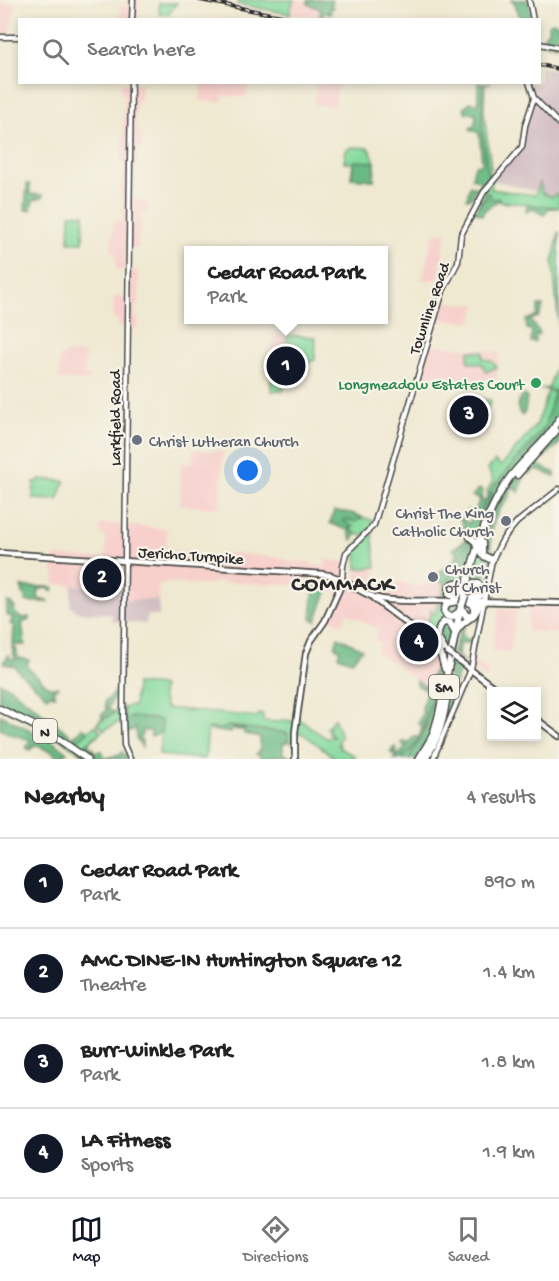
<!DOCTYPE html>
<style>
:root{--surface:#fff;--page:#f6f6f6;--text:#222;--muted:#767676;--line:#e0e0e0;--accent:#111827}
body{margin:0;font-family:"Gochi Hand",sans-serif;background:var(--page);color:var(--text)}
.controls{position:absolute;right:18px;bottom:18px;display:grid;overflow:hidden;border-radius:0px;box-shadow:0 3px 9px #0003}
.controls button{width:54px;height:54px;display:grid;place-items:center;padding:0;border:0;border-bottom:2px solid var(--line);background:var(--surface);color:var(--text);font:30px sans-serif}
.you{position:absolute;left:248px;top:471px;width:21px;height:21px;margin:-15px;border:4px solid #fff;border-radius:50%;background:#1a73e8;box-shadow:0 0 0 9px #1a73e833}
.badge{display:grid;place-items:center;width:39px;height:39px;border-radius:50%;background:var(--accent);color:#fff;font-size:20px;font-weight:700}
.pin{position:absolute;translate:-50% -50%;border:3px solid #fff;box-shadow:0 2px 6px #0006}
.popup{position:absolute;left:184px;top:246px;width:204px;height:78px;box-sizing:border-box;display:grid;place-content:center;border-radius:0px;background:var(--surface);filter:drop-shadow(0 2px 4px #0005);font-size:20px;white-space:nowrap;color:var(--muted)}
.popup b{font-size:22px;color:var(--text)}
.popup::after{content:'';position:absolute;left:50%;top:100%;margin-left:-12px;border:12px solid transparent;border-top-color:var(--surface)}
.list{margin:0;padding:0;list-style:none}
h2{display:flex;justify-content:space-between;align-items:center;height:78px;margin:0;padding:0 24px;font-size:26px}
h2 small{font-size:20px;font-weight:400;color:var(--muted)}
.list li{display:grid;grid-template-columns:39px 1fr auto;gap:18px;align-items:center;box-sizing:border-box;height:90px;padding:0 24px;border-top:2px solid var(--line)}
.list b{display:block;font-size:22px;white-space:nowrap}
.list p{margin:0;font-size:20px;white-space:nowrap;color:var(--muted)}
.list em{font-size:20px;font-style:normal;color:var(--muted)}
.icon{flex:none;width:33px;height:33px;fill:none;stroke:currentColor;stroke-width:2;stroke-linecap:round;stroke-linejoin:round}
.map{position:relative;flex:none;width:559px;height:759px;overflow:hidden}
.search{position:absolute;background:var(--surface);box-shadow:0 3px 9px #0003;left:18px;right:18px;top:18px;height:66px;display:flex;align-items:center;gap:15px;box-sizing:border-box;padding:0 21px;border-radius:0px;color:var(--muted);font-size:22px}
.sheet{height:438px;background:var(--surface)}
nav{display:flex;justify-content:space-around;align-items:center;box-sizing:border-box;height:84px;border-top:2px solid var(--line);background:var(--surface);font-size:16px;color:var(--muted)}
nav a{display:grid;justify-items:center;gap:3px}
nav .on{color:var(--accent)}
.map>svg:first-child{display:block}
</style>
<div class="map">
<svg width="559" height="759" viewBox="0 0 559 759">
<rect width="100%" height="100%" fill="#f7f3e8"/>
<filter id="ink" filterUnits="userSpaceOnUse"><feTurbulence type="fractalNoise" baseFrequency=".0167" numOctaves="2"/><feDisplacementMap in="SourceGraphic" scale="12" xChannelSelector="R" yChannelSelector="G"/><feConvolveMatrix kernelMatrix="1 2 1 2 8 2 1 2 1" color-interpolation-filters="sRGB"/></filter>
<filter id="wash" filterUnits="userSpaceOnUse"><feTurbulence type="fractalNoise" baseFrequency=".008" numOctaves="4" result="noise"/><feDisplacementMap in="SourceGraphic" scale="24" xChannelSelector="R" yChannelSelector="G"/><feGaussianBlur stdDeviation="1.35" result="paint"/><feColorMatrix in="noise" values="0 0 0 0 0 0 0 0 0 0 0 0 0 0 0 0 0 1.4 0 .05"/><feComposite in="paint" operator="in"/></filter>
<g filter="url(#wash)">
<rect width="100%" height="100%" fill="#efe9d1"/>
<g fill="#f7d0cc">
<polygon points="127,0 146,0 139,1 138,19 120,20 120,7 127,7"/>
<polygon points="294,0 324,0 320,19 290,14 291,11 289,10"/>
<polygon points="0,4 16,4 10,36 0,35"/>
<polygon points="121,83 141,83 141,99 137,100 135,125 138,125 138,131 141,132 141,149 138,149 137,167 131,170 128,199 138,199 149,204 147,213 141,214 141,232 138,233 138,248 127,248 126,270 116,270 115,252 111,251 111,247 114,221 122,220 122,197 119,196 125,164 122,164 124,94 121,93"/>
<polygon points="201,83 248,83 246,97 223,96 222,102 200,101"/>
<polygon points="316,83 338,83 335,106 314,105"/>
<polygon points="447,232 438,279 422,280 433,234"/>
<polygon points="129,270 138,271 139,306 135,306 135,317 138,318 138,328 118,327 118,319 113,319 114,297 128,297"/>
<polygon points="441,301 477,305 472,322 435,320"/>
<polygon points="274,335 287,335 287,361 271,357 271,343 274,343"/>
<polygon points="428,344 500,352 496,383 419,374"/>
<polygon points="67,353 85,353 84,375 89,375 89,381 59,380 60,357"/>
<polygon points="193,450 223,451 220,508 180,505 181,463 192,464"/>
<polygon points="103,523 167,529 166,555 173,555 173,552 196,553 196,559 207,559 207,562 219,561 220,556 228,557 229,553 245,554 286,559 286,561 311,562 311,565 325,567 325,559 345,562 345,579 355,583 357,569 376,567 376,589 395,591 398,581 409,585 425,586 427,582 445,583 438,610 432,610 428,628 420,627 441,656 426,686 375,652 380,644 374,640 378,629 347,613 342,625 329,617 343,586 337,593 314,586 314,581 300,580 299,585 215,582 207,585 159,583 159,600 124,600 124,589 54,584 55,573 52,571 54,556 105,559 106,537 101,536 99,526"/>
<polygon points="529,603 559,603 559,634 532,632 527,630"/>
<polygon points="499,609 517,609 510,652 492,650"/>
<polygon points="467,661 481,662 481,665 488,671 486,679 465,664"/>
</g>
<g fill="#d2bec3">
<polygon points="540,66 559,70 559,198 492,180 520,147 523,125 534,97 529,83 540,82"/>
<polygon points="72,585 124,589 124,600 159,600 159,616 147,615 146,624 112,621 112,614 77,612 70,605"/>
</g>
<g fill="#84da9d" stroke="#588264" stroke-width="1.5">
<polygon points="239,0 294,0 290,10 290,14 237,4"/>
<polygon points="159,3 177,3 168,15 159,14"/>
<polygon points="483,83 491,83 485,84 484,113 491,169 489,170 492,180 491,189 535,195 540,183 542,193 552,197 556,194 559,196 559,208 492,200 492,203 482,211 483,199 475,212 484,192 488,177 482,125"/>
<polygon points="352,147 369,148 375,162 374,180 351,178 353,163 344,162 346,150"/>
<polygon points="70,214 84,214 83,242 69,242"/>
<polygon points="559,231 559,328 553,262"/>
<polygon points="287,335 316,337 315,360 287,371 288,376 283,391 271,391 271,357 287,360"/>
<polygon points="469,351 483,352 483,359 492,361 497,367 486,372 482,364 468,362"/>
<polygon points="559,355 559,391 540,389 549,388"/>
<path d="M548,391L559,393V419L512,481L559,427C553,451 523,465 511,485C500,503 492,522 483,541L491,552V540V549L494,551L489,561L483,598L475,599L474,565L482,541L492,514L511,482L489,519L461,598L440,599L445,583L437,581L440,572L444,568L448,569L457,556L453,549L477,531L492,495L487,491L493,481L488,469L495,461L501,466L537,424Z"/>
<path d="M475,399L491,400L490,405C479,412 483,417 479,428L455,423C459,410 462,403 475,399Z"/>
<polygon points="39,479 65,481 58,500 33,499 34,482 38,482"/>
<polygon points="334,511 351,513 374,521 373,526 362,536 330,523"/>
<polygon points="372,530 376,567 357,569 357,554 352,549"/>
<polygon points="460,602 450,652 425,633 432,608 431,613 435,614 438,603"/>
<path d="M434,670C440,698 423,735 409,759H402C418,746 427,723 429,704C430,692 430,681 434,670Z"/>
<polygon points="136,684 163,686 162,696 166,708 257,717 259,714 263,714 263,721 279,722 281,720 294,721 293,744 288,741 287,733 208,728 205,759 159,755 162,722 160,720 125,721 124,708 128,706 134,706"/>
<polygon points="123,708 123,720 104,730 97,723"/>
<polygon points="298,718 326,738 334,737 329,733 329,725 326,729 334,718 341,736 338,742 340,744 338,744 341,749 355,756 355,759 331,759 333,756 303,734 297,733"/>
<polygon points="96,725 101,732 79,750 90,759 43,728 71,742 75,742"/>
</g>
<g fill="#6bba84" stroke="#4b7258" stroke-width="1.5">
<polygon points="308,0 331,0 333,3 330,6 334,8 329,10 331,13 323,13 322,15 325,19 320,19 320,9 308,4"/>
<polygon points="510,0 528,0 532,19 521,19 514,2"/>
<polygon points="552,22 559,24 556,46 552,45 550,36 546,38 549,45 543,43 544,35 548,31 548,24"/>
<polygon points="478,83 483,83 482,125 488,177 487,185 483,184 475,191 471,198 467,199 470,185 477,188 481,181 472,178 474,168 477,164 481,165 482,162 479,133 470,129 475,124 476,113 466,113 464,108 470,102 478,104"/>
<polygon points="354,161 375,162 374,180 351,178"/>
<polygon points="27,184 30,184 30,194 43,195 42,198 33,200 31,210 25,210"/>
<polygon points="485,193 489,193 492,199 499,198 499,201 509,203 497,201 484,211 482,215 475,212 483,199 486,198 484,194"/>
<polygon points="527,205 554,207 556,208 549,208 544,215 533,209 526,212"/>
<polygon points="538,306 543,306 539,317 530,320 540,333 539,335 536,335 535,342 531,342 532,330 527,329 526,320 537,316"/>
<polygon points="554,393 559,394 556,401 559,403 559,416 555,423 524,458 479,535 473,537 479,529 492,494 491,491 493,487 544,428"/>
<path d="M524,395L527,397L525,412L522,416C517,409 516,405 521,397Z"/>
<path d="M559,430V444L542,459L538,465L555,473V477L536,469L530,474L525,473L519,492L512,487L508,499L499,510L492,527L490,557L485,556C479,503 532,469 559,430Z"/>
<polygon points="479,489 483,491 481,500 485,501 488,493 490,495 478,527 484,502 474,532 470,535 467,530 463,529 459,534 457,529 464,527 460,519 466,515 464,520 469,524 472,516 467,510 475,512 480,498 472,496"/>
<polygon points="334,511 351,513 362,518 355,522 347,519 343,520 345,522 349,523 349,527 353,526 351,531 357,534 352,540 349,534 350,531 330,523"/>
<path d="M468,539L476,544L464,586L455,581L446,593C447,573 467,561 472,542L470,541L445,583L437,581L440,572L450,571L458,553L457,548Z"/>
<polygon points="480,562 485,562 483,590 470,583 474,566"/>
<polygon points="314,586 328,589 316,621 311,618"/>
<polygon points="21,587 53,587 54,590 52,592 48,588 39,589 38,599 50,602 29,602 26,601"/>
<polygon points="7,602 11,603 15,608 14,612 21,618 29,617 29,620 22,623 25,645 13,645 14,625 10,624 13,618 7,615"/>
<path d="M480,609H481L480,620C470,622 463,622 462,634L466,639L475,640L474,646L466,642L463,644L459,643L458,656L465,664L453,653C459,634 458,626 478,616Z"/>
<path d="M445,624L452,627L449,643L450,650C438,643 437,634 445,624Z"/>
<polygon points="338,637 362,649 352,661 338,656 340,649 335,647"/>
<path d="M12,647L16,648L18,658L29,660L27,665L28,668L49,687H58L53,690L55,696L51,694L46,697C39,687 17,674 15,666L5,664L3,662L9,655L10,659L15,660Z"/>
<polygon points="440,657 444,667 444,674 434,728 417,759 409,759 426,727 431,708 434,670"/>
<polygon points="451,659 461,666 453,689 460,692 441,737"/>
<polygon points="433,672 429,707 419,737 423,726 418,724 423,711 422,709 426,690 417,685 417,681 426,687"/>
<polygon points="0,683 9,687 73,737 83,727 88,732 72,745 70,745 71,742 0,707"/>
<polygon points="116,689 117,697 114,698 108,708 114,712 122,707 123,708 99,721 102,718 101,715 106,711 105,701 110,698"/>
<path d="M0,715L49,739L67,752L59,759L52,752L35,745L30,750L26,748L30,741C20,735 10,736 0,729Z"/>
<polygon points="131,717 159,719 162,722 160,734 151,737 151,731 142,731 142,735 139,738 142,741 142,747 136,739 136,728 125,733 125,721"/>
<polygon points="228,726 288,733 288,741 283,744 283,754 292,757 274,756 271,759 260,759 260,755 256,754 260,749 260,737 244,734 244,729 233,728 231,733 209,730 209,728 222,729"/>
<polygon points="101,732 90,742 88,748 93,747 94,752 102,751 105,759 116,755 118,756 122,752 128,759 90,759 79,750"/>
<path d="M414,736L419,738C410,750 409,759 393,759L396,757L390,752L393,748L396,747L397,749L394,751V753L400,754L406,747L401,743L404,741L408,744Z"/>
</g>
</g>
<g filter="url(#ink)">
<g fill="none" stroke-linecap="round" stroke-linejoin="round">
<g stroke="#484844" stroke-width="7">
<g id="secondary">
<polyline points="529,0 533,20"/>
<polyline points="132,20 133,0"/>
<polyline points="0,37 20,37"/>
<polyline points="540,44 559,48"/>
<polyline points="534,98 559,124"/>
<polyline points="516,523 559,489"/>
<polyline points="342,580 343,566 346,553 374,525 443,291 458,262 461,235 484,192 522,147 525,126 534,98 529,82"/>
<polyline points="130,759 124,745 123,718 131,82"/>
<polyline points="433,759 471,669 492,560 503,539 517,522"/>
</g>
</g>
<g stroke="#484844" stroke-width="8">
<g id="primary">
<path d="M0,553L323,574C343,576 356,591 374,597C388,603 431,600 448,601"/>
<polyline points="374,599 434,644"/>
<polyline points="469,601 559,603"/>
<polyline points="454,657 500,692"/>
<polyline points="536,719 559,736"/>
<polyline points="295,759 295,732 306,653 311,641 325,621 343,581"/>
</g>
</g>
<g stroke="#484844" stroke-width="9">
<g id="highway">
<polyline points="517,475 556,431"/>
<polyline points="470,537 476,542 477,548"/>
<polyline points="482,543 482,555 492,560"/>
<polyline points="466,591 473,584 478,584 481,587 480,596 470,599"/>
<path d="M463,596C475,556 484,515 508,480C523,458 547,443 559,419"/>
<polyline points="458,599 449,594 450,586 455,583 460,584 464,593"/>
<polyline points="458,601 447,603 444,611 447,616 452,617 459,612"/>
<polyline points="462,608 466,616 474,614 474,605 467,601"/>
<path d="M456,632C463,618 475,621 479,604L484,601"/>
<polyline points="433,643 441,655 445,669"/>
<polyline points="444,649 437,637 440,626 444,622 450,623 454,631"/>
<polyline points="0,709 50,733 87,759"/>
<polyline points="419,759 433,735 439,714 461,605"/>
<path d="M425,759C439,738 445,717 447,692"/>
</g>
</g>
<use href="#secondary" stroke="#fff" stroke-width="4"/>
<use href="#primary" stroke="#fff" stroke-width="4.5"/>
<use href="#highway" stroke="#fff" stroke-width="6"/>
<g stroke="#2b2b2b" stroke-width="4">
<g id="rail">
<polyline points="200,0 302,20"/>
<polyline points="540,65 559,69"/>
</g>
</g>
<use href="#rail" stroke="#f7f3e8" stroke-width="1.5" stroke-dasharray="4.5" stroke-linecap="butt"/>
<g stroke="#484844" stroke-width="8" stroke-linecap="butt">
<polyline id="primary-bridge" points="448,652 454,657"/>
</g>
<g stroke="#484844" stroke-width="9" stroke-linecap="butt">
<polyline id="highway-bridge" points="462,605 465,596"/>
</g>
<use href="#primary-bridge" stroke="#fff" stroke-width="4.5"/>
<use href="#highway-bridge" stroke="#fff" stroke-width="6"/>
</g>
</g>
<circle fill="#2e9e5b" stroke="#f7f3e8" stroke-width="2" cx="536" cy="383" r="6"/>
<g fill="#6b7280" stroke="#f7f3e8" stroke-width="2">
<circle cx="137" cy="440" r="6"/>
<circle cx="506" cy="521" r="6"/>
<circle cx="433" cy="577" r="6"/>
</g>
<g text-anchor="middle" stroke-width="4.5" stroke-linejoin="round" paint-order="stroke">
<g fill="#f7f3e8" stroke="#686764" stroke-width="1.5">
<rect x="429" y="675" width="30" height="24" rx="4.5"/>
<rect x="33" y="719" width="24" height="24" rx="4.5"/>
</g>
<g font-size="15" font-weight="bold" fill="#2b2b2b">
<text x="444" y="692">SM</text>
<text x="45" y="736">N</text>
</g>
<g font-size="16" fill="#2b2b2b" stroke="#f7f3e8">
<text transform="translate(428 308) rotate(-71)" y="6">Townline Road</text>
<text transform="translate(114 418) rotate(-90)" y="6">Larkfield Road</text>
<text transform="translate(191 554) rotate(4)" y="6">Jericho Turnpike</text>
</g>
<g font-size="16" fill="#27864d" stroke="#f7f3e8" text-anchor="end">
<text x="524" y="389">Longmeadow Estates Court</text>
</g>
<g font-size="16" fill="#5b616d" stroke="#f7f3e8" text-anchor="start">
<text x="149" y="446">Christ Lutheran Church</text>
<text x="494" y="518" text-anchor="end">Christ The King<tspan x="494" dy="18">Catholic Church</tspan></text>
<text x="445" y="574">Church<tspan x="445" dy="18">of Christ</tspan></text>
</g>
<g font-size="22" font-weight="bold" letter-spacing="1.5" fill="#2b2b2b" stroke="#f7f3e8">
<text x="343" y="590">COMMACK</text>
</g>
</g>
</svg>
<div class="controls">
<button><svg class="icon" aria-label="layers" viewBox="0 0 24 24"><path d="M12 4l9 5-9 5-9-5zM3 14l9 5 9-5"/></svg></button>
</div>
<div class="you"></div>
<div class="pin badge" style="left:286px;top:366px">1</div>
<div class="popup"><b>Cedar Road Park</b>Park</div>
<div class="pin badge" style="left:102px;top:578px">2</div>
<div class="pin badge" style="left:469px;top:415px">3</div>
<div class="pin badge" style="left:419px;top:642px">4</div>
<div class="search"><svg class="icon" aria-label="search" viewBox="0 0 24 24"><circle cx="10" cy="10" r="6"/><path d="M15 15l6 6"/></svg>Search here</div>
</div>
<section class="sheet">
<h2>Nearby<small>4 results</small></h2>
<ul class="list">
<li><span class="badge">1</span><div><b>Cedar Road Park</b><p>Park</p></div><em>890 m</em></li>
<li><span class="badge">2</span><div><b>AMC DINE-IN Huntington Square 12</b><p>Theatre</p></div><em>1.4 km</em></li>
<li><span class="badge">3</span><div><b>Burr-Winkle Park</b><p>Park</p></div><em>1.8 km</em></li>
<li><span class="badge">4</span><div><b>LA Fitness</b><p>Sports</p></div><em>1.9 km</em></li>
</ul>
</section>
<nav>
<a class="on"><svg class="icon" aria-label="map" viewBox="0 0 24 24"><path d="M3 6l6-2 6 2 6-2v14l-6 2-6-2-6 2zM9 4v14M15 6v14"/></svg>Map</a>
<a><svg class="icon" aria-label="directions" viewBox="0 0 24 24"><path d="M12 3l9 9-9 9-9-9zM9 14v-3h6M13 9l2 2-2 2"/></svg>Directions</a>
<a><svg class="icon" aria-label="saved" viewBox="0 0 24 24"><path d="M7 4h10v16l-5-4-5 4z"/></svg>Saved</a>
</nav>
